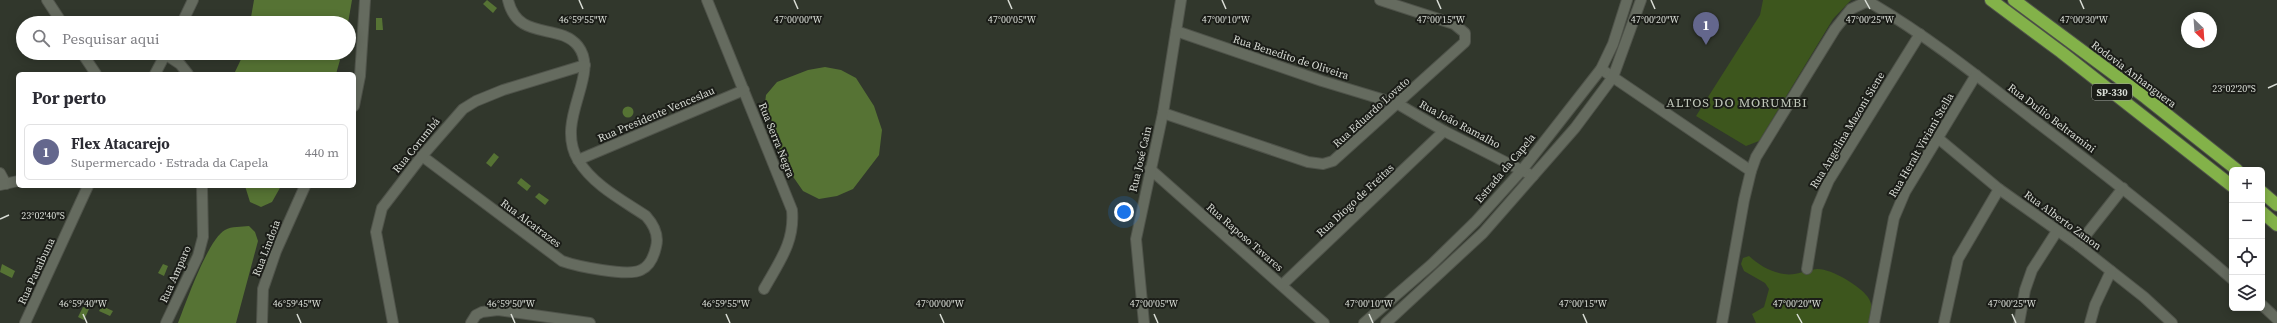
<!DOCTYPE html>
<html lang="pt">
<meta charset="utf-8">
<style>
:root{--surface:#fff;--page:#f2f2f3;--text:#2b2b33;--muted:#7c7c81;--line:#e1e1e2;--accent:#64678d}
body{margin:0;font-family:"Source Serif 4",serif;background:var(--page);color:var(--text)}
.controls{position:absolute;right:12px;bottom:12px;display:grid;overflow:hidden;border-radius:6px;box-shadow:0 2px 10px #0003}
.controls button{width:36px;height:36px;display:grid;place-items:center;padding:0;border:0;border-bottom:1px solid var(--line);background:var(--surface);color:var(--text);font:20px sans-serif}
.compass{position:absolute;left:2181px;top:12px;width:36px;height:36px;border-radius:50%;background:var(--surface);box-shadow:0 2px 10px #0003;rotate:155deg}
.you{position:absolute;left:1124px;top:212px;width:14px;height:14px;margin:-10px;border:3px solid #fff;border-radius:50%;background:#1a73e8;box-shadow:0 0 0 6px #1a73e833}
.badge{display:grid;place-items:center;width:26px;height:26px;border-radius:50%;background:var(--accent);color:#fff;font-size:13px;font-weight:700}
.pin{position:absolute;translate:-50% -33px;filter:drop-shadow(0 1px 2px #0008)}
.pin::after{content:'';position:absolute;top:21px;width:14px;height:12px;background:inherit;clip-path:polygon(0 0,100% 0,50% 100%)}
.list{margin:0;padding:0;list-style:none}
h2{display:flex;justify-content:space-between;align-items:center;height:52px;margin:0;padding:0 16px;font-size:17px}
h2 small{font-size:13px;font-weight:400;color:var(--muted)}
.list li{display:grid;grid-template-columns:26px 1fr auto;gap:12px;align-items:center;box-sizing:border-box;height:56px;margin:0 8px 8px;padding:0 8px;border:1px solid var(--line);border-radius:6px}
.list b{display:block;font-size:15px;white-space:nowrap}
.list p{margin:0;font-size:13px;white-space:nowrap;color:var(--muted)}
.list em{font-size:13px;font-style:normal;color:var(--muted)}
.icon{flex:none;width:22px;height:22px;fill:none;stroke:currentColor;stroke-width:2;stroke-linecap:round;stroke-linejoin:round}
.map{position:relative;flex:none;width:2277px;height:323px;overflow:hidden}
.search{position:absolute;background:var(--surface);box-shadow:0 2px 10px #0003;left:16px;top:16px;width:340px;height:44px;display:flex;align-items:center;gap:10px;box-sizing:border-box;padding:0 14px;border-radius:22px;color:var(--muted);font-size:15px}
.panel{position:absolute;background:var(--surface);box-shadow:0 2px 10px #0003;left:16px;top:72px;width:340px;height:116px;border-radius:6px}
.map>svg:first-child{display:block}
</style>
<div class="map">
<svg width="2277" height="323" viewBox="0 0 2277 323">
<rect width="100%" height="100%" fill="#31372c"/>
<g fill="#3d561d">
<polygon points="1763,0 1851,0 1833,19 1759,141 1746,146 1696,116 1760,15"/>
<path d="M1749,256C1759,265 1770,272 1784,274C1796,276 1805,270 1817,269C1830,268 1860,286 1867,296C1873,303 1873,315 1872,323H1756L1752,314L1764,307L1769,289L1765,283L1744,271L1741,264L1743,258Z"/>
</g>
<g fill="#567334">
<polygon points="254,0 352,0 348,23 250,23"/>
<polygon points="487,0 497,8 493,13 483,4"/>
<polygon points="376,18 382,18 383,30 376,30"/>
<polygon points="244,53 342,53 336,74 234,74"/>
<polygon points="825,67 841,70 856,78 874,106 882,130 879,155 853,189 837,196 819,199 803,191 787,168 780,152 774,127 765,103 766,95 777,82 808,70"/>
<circle cx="628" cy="112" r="5.5"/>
<polygon points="494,153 499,157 491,167 486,163"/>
<polygon points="521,178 531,186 527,191 517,183"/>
<polygon points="245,186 281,186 272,202 261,207 250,202"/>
<polygon points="539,193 549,200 545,205 535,197"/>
<path d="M249,226L255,232L258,241L236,323H178C186,303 208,239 225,230C232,226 241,227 249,226Z"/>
<polygon points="2,264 15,271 12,278 0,272"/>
<polygon points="163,264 168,266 164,276 158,273"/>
<polygon points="102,306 113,311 110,316 99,311"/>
<polygon points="83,307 89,309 84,320 78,317"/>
</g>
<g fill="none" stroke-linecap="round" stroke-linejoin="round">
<g stroke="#4f534a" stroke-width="12">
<g id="minor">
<polyline points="47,0 62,23"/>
<path d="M707,0L792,210C795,242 779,262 764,289"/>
<polyline points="182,23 193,0"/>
<polyline points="1176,31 1322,81 1398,104 1444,131 1533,176"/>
<polyline points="82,53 96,74"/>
<polyline points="165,54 180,64 188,74"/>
<polyline points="1601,69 1751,171"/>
<polyline points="155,74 166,53"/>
<polyline points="354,106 360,76 365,0"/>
<polyline points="1163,113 1308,162 1323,164 1333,161 1465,42 1465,33 1454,24 1380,0"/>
<polyline points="1939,139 1999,189 2078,245 2144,297 2172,323"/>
<path d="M422,156L562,261C576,266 628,277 641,270C650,266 654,256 656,247C659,236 654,225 646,216C622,200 593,185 578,160C554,119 601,75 578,46C559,22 518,42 508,0"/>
<polyline points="578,160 744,90"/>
<polyline points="1150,169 1324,323"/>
<polyline points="0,173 6,184"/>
<polyline points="0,185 18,181"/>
<polyline points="2078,245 2123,188"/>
<polyline points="1807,269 1817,208 1829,180 1920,34"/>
<polyline points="1282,285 1444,131"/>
<polyline points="2262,305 2277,319"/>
<polyline points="25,323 88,186"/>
<polyline points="166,323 198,256 203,237 202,186"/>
<polyline points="262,323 263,289 276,251 305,186"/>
<polyline points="393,323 376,232 382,208 422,156 463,109 476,101 503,90 585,65"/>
<polyline points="471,323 476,315 482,312 498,310 590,323"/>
<polyline points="1144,323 1136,239 1163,113 1181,0"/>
<path d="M1722,323L1744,200L1751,171L1756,157L1835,29L1851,9L1866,2L1871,3C1929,37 1981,79 2034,120C2101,171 2168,223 2232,279"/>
<polyline points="1874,323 1894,218 1905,192 1976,75"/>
<polyline points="1944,323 1958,259 1999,189"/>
<polyline points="2019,323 2025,290 2032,270 2057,231"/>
<polyline points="2090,323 2095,305 2111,271"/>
</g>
</g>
<g stroke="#4f534a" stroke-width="12">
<g id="secondary">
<polyline points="1364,323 1432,264 1476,221 1522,170 1601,69 1613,44 1627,0"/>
<polyline points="1386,323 1483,233 1575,128 1613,77 1641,0"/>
</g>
</g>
<g stroke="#4f534a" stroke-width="14">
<g id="motorway">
<polyline points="1991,0 2061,52 2232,186"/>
<polyline points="2014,0 2146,98 2237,170"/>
<polyline points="2262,192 2277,205"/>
<polyline points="2262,212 2277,225"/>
</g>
</g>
<use href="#minor" stroke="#656b5f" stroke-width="10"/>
<use href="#secondary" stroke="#656b5f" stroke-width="10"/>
<use href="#motorway" stroke="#83b249" stroke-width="12"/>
</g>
<path fill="none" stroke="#d9ddd6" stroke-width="1.5" d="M579,0L583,9M794,0L798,9M1008,0L1012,9M1222,0L1226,9M1437,0L1441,9M1651,0L1655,9M1865,0L1870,9M2080,0L2084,9M2268,88L2277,84M0,219L9,215M83,314L87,323M297,314L301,323M511,314L515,323M726,314L730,323M940,314L944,323M1154,314L1158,323M1369,314L1373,323M1583,314L1587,323M1797,314L1802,323M2012,314L2016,323"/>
<g text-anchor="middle" stroke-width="4" stroke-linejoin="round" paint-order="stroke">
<rect fill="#1b1d18" stroke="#a0a39d" stroke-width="1" x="2092" y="84" width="40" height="16" rx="3"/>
<g font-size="10" font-weight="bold" fill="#d9ddd6">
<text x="2112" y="96">SP-330</text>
</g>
<g font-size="11" fill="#d9ddd6" stroke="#1b1d18">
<text transform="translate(1291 57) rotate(18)" y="4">Rua Benedito de Oliveira</text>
<text transform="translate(2134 74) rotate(37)" y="4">Rodovia Anhanguera</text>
<text transform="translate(1371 112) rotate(-42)" y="4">Rua Eduardo Lovato</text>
<text transform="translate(656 114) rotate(-23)" y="4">Rua Presidente Venceslau</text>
<text transform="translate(2052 118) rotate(37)" y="4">Rua Duílio Beltramini</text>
<text transform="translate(1460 124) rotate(28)" y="4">Rua João Ramalho</text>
<text transform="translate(1847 130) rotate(-59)" y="4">Rua Angelina Mazoni Siene</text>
<text transform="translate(777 140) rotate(68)" y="4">Rua Serra Negra</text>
<text transform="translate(416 145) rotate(-51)" y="4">Rua Corumbá</text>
<text transform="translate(1921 145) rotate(-60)" y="4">Rua Heralt Viviani Stella</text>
<text transform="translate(1140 159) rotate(-77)" y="4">Rua José Cain</text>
<text transform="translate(1505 168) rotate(-50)" y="4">Estrada da Capela</text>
<text transform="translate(1355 200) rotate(-43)" y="4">Rua Diogo de Freitas</text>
<text transform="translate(2063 220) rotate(36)" y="4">Rua Alberto Zanon</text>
<text transform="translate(531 223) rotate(37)" y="4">Rua Alcatrazes</text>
<text transform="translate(1245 237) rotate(41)" y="4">Rua Raposo Tavares</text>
<text transform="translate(266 248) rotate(-69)" y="4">Rua Lindoia</text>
<text transform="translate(36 271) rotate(-65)" y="4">Rua Paraibuna</text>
<text transform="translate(175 274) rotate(-66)" y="4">Rua Amparo</text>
</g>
<g font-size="13" letter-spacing="1" fill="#bfc6b9" stroke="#1b1d18">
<text x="1737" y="107">ALTOS DO MORUMBI</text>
</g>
</g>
<g font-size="10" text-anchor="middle" fill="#d9ddd6" stroke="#1b1d18" stroke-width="4" stroke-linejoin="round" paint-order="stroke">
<text x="583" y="23">46°59'55"W</text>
<text x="798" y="23">47°00'00"W</text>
<text x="1226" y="23">47°00'10"W</text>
<text x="1441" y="23">47°00'15"W</text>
<text x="1655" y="23">47°00'20"W</text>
<text x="1870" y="23">47°00'25"W</text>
<text x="1012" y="23">47°00'05"W</text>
<text x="2084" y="23">47°00'30"W</text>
<text x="2234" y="92">23°02'20"S</text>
<text x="43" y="219">23°02'40"S</text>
<text x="83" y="307">46°59'40"W</text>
<text x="297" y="307">46°59'45"W</text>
<text x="511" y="307">46°59'50"W</text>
<text x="726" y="307">46°59'55"W</text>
<text x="940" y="307">47°00'00"W</text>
<text x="1154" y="307">47°00'05"W</text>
<text x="1369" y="307">47°00'10"W</text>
<text x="1583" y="307">47°00'15"W</text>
<text x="1797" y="307">47°00'20"W</text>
<text x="2012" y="307">47°00'25"W</text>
</g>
</svg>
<div class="controls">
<button>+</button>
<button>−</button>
<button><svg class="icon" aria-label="locate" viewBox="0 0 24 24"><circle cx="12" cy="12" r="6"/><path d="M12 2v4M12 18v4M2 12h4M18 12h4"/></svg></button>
<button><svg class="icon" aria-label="layers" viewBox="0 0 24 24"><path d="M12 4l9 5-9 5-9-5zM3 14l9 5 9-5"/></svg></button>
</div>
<svg class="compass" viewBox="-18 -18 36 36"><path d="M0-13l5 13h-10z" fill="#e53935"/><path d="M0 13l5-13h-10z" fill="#7c7c81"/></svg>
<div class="you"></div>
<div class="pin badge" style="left:1706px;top:45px">1</div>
<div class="search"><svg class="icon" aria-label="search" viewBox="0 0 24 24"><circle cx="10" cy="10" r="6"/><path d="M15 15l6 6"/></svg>Pesquisar aqui</div>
<section class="panel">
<h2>Por perto<small></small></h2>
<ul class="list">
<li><span class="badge">1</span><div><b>Flex Atacarejo</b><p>Supermercado · Estrada da Capela</p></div><em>440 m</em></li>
</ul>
</section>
</div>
